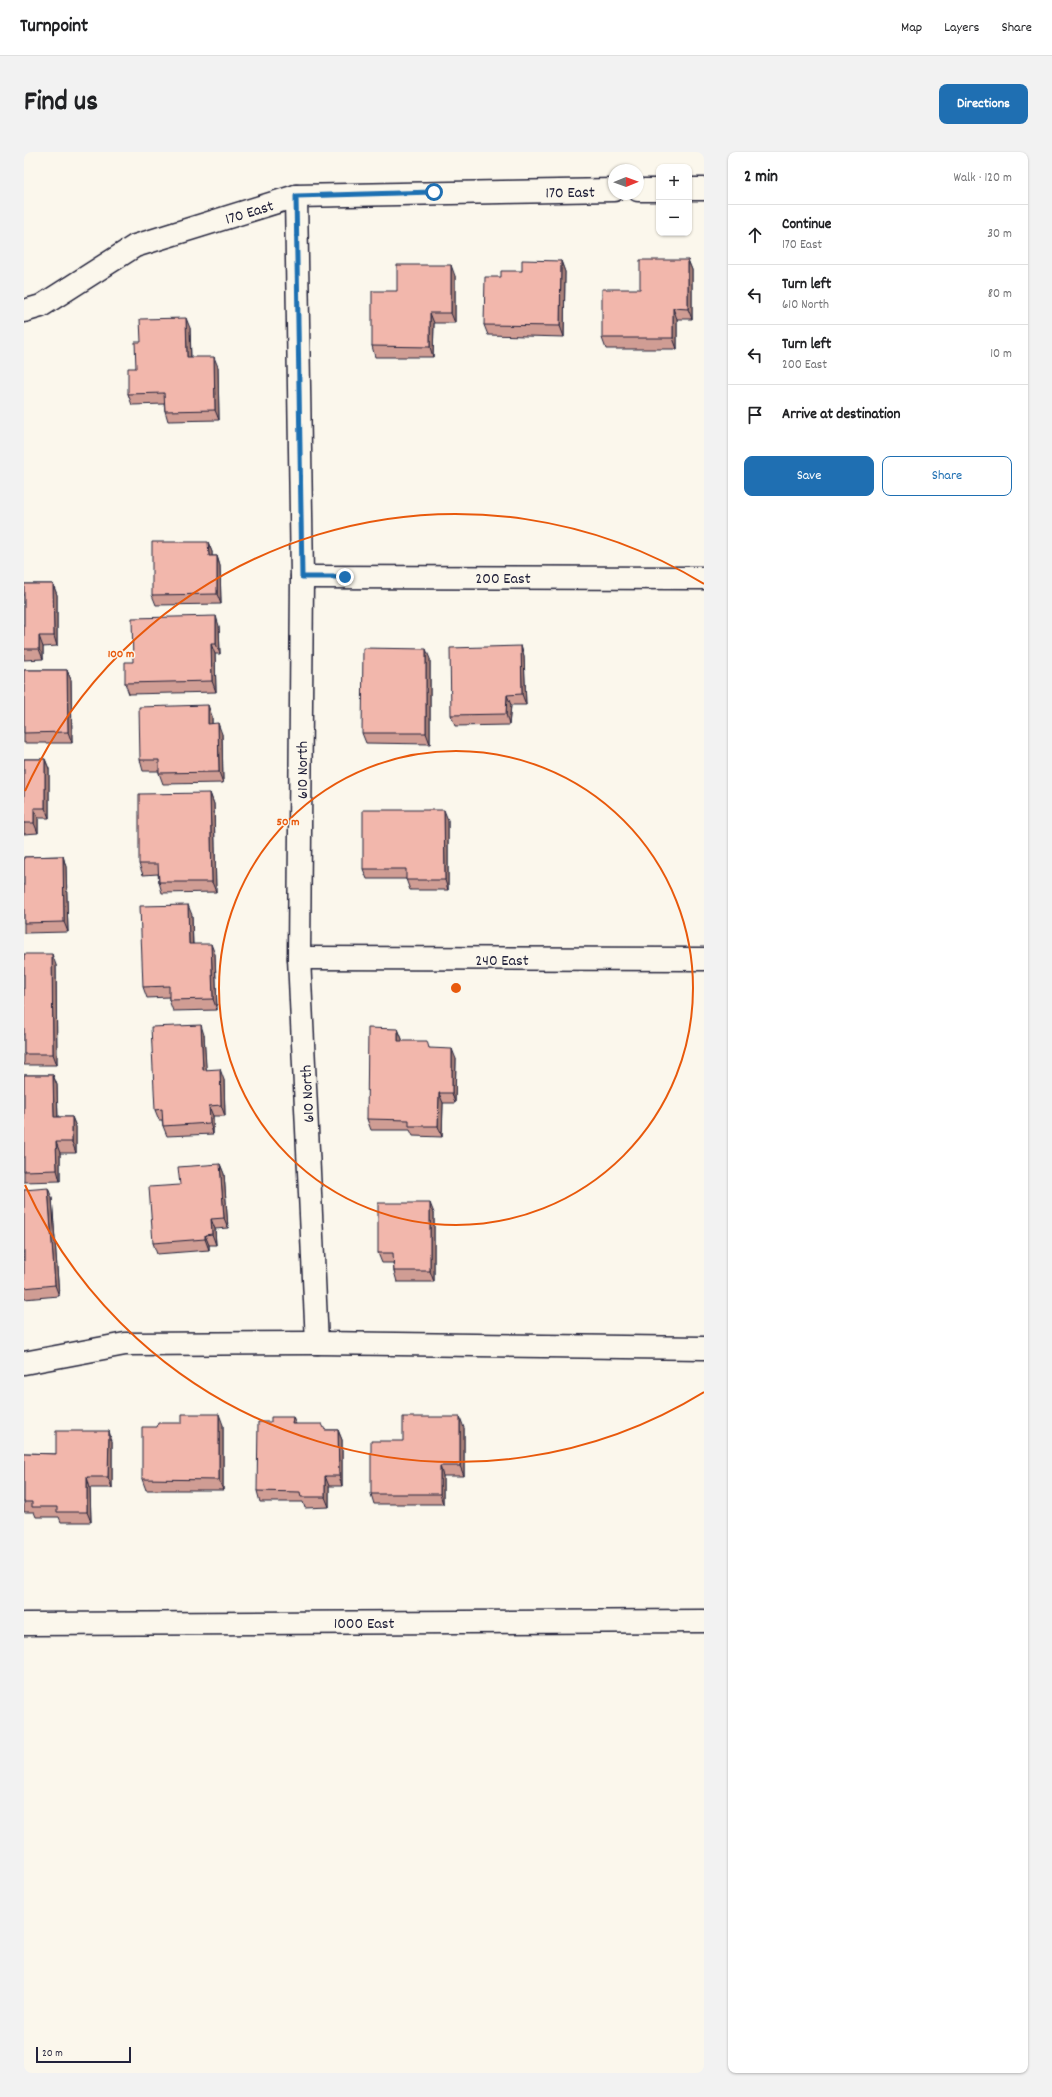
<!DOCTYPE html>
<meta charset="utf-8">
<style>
:root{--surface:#fff;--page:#f2f2f2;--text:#202124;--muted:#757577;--line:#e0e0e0;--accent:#1f6fb2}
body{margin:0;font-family:Dekko,sans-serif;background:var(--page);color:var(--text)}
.controls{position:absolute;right:12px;top:12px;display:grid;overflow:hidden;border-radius:8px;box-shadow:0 1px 3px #0004}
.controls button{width:36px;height:36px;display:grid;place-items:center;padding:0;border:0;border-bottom:1px solid var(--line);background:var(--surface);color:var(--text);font:20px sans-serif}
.compass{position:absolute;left:584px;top:12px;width:36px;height:36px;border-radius:50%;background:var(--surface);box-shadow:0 1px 3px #0004;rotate:89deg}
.scale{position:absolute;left:12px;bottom:10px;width:95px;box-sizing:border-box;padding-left:4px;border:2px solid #22223b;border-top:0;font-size:11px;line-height:14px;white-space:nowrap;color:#22223b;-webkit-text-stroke:3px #fbf7ec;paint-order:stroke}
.stop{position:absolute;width:12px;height:12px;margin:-9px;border:3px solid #1f6fb2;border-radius:50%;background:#fff}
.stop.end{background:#1f6fb2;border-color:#fff;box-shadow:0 1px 4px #0008}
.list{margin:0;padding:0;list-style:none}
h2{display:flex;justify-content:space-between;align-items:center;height:52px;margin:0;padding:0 16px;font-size:17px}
h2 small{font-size:13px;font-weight:400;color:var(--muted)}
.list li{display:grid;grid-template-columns:26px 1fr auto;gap:12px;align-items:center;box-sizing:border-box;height:60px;padding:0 16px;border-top:1px solid var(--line)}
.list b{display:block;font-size:15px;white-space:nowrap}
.list p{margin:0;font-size:13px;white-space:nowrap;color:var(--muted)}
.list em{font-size:13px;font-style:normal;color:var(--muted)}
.actions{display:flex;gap:8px;padding:12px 16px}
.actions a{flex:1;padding:9px 0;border:1px solid var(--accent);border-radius:8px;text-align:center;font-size:14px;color:var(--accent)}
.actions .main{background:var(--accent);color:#fff}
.icon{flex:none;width:22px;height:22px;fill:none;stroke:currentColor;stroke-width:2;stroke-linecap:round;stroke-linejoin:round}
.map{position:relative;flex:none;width:680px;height:1921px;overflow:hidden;border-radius:8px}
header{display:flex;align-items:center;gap:24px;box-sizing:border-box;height:56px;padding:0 20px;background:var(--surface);border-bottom:1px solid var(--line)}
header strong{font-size:19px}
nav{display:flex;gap:22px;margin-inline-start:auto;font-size:14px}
.intro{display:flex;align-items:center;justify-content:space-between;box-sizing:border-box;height:96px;padding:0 24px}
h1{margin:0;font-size:28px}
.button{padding:10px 18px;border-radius:8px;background:var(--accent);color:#fff;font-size:14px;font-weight:700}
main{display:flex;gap:24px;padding:0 24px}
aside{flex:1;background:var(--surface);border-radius:8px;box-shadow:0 1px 3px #0004}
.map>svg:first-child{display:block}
</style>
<header>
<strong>Turnpoint</strong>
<nav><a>Map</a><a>Layers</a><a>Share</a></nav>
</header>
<div class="intro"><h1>Find us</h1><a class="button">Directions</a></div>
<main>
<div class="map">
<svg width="680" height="1921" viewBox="0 0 680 1921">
<rect width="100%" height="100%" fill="#fbf7ec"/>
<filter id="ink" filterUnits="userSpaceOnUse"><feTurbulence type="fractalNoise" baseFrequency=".025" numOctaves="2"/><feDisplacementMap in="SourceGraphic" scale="8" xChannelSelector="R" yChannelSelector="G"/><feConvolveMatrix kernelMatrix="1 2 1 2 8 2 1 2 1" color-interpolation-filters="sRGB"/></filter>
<g filter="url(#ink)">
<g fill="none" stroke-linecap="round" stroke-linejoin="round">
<g stroke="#22223b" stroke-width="25">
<g id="street">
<polyline points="665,37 680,37"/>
<polyline points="614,38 635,38"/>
<polyline points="272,44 278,425 275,806 293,1191"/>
<polyline points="0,159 17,154 111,94 272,44 590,38"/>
<polyline points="278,425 680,426"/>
<polyline points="275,806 680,807"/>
<polyline points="0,1211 101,1192 293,1191 680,1196"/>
</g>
</g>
<g stroke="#22223b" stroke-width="25">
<polyline id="secondary" points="0,1472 680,1469"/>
</g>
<use href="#street" stroke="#fbf7ec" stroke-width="22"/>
<use href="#secondary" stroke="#fbf7ec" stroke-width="22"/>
</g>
<g fill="#d09d94" stroke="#22223b">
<polygon points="664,108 668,118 668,167 653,167 653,197 582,197 578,186 616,137"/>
<polygon points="537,109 541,120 540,185 464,183 460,173 477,125 498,119"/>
<polygon points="431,124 431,171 410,171 409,205 351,205 348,194 373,139"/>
<polygon points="166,176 167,205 194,215 195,268 144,269 141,259 140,252 108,253 104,242 112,216 117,190"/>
<polygon points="184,390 188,400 188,404 193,404 196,414 197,452 132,453 128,443"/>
<polygon points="0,432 29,432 33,443 33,494 19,495 19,507 0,508"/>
<polygon points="195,474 196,502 191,502 192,540 105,542 101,531 109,510"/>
<polygon points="497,494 500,505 502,553 487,553 485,573 431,574 427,563"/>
<polygon points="406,507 406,592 342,591 338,581"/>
<polygon points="0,518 43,518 47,528 48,591 0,591"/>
<polygon points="188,564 188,572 198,582 199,631 139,632 135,621 135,619 119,619 116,608"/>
<polygon points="0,607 21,607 25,617 25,666 14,666 14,681 0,682"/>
<polygon points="186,641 190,652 192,740 138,741 135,730 134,722 119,723 115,712"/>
<polygon points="424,668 424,738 386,738 382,727 343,727 339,717"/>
<polygon points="39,704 42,715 44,780 0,781 0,705"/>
<polygon points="168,763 169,792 191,802 193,858 149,859 145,848 145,845 123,846 119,835"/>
<polygon points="0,802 32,813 33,913 0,913"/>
<polygon points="374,877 378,887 378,889 405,896 432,907 431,951 419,951 418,985 389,984 386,978 347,978 343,967"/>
<polygon points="180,883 182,918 200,928 201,964 189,964 189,982 143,984 139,974 138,968 135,968 131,958"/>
<polygon points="0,923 29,923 33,933 34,965 48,965 52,975 52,1001 36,1001 36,1029 0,1030"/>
<polygon points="196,1012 200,1022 204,1076 191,1077 192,1093 185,1093 185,1098 133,1102 129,1091 156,1033"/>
<polygon points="0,1038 28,1046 35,1144 0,1147"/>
<polygon points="410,1061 410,1130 373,1130 370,1119 369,1111 358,1111 354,1101"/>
<polygon points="271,1272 301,1278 314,1278 318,1288 318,1334 305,1334 305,1355 281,1356 279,1350 236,1350 233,1339"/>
<polygon points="199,1273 199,1338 122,1338 118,1327 133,1275"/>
<polygon points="440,1276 440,1324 419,1324 419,1352 350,1352 347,1342 379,1289"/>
<polygon points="88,1289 88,1336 66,1336 67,1370 37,1370 35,1365 12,1365 10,1360 0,1360 0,1301 32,1302"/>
</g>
<g fill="#a98078" stroke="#22223b">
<polygon points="664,108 668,118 668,167 664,157"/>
<polygon points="537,109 541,120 540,185 536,174"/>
<polygon points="427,113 431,124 431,171 427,161"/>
<polygon points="649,156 653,167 653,197 649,186"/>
<polygon points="406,161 410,171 409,205 406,195"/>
<polygon points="162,166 166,176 167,216 163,205"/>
<polygon points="190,205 194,215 195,268 191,258"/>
<polygon points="184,390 188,400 188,414 185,404"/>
<polygon points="193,404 196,414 197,452 193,442"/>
<polygon points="29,432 33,443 33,494 30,484"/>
<polygon points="192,464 195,474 196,502 192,492"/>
<polygon points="15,484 19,495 19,507 15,497"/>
<polygon points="187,492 191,502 192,540 188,529"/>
<polygon points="497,494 500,505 502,553 498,542"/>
<polygon points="402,497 406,507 406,592 402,581"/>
<polygon points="43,518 47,528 48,591 44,580"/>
<polygon points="483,543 487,553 485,573 482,562"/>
<polygon points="184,553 188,564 188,582 184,572"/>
<polygon points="194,571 198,582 199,631 195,620"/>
<polygon points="21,607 25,617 25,666 21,656"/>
<polygon points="186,641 190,652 192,740 188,730"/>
<polygon points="10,656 14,666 14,681 10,671"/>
<polygon points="420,658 424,668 424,738 421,728"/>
<polygon points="39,704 42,715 44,780 40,770"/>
<polygon points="164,753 168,763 169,803 165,792"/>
<polygon points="187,792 191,802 193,858 189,847"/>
<polygon points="28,802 32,813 33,913 29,902"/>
<polygon points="177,873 180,883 183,928 179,918"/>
<polygon points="374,877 378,887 378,900 374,889"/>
<polygon points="428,897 432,907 431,951 428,941"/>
<polygon points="196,917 200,928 201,964 197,953"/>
<polygon points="29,923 33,933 34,976 30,965"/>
<polygon points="415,941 419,951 418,985 414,974"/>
<polygon points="185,954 189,964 189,982 186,971"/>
<polygon points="48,965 52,975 52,1001 48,990"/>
<polygon points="32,990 36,1001 36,1029 33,1018"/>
<polygon points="196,1012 200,1022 204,1076 200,1066"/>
<polygon points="24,1036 28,1046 35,1144 31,1133"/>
<polygon points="406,1051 410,1061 410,1130 406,1119"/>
<polygon points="187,1067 191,1077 192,1093 188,1082"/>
<polygon points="181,1083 185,1093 185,1098 181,1087"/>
<polygon points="195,1262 199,1273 199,1338 195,1328"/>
<polygon points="269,1265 273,1276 268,1272"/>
<polygon points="436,1265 440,1276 440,1324 436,1314"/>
<polygon points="314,1278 318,1288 318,1334 315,1324"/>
<polygon points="85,1279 88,1289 88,1336 84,1325"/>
<polygon points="416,1314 419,1324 419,1352 416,1342"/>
<polygon points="301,1324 305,1334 305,1355 301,1345"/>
<polygon points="63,1325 66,1336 67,1370 63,1360"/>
</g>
<g fill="#f2b7ac" stroke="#22223b">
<polygon points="498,108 537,109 536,174 460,173 461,125 477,125 477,119 498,119"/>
<polygon points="616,108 664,108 664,157 649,156 649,186 578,186 578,137 616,137"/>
<polygon points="373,113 427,113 427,161 406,161 406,195 348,194 348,139 373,139"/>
<polygon points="162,166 163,205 190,205 191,258 141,259 140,241 104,242 104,216 112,216 111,190 117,190 116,167"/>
<polygon points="128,390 184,390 185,404 193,404 193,442 128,443"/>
<polygon points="0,432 29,432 30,484 15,484 15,497 0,497"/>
<polygon points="192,464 192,492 187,492 188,529 101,531 101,510 109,510 108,466"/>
<polygon points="497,494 498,542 483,543 482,562 427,563 426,496"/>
<polygon points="339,496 402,497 402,581 338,581"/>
<polygon points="0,518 43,518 44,580 0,581"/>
<polygon points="184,553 184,572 194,571 195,620 135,621 135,608 116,608 115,555"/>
<polygon points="0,607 21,607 21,656 10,656 10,671 0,671"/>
<polygon points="186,641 188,730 135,730 134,712 115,712 115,642"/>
<polygon points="339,658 420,658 421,728 382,728 382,717 339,717"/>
<polygon points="39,704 40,770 0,771 0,705"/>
<polygon points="164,753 165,792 187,792 189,847 145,848 145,834 119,835 116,754"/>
<polygon points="0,802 28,802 29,902 0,902"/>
<polygon points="177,873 179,918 196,917 197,953 185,954 186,971 139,974 138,957 131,958 127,875"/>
<polygon points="344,876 374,877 374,889 403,889 405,896 428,897 428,941 415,941 414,974 385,974 385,968 343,967"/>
<polygon points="0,923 29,923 30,965 48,965 48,990 32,990 33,1018 0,1019"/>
<polygon points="196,1012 200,1066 187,1067 188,1082 181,1083 181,1087 129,1091 125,1035 156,1033 154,1015"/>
<polygon points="24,1036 31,1133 0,1136 0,1038"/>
<polygon points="354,1051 406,1051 406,1119 370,1119 369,1101 354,1101"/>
<polygon points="158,1262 195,1262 195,1328 118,1327 118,1275 133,1275 134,1271 158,1271"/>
<polygon points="247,1265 269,1265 268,1272 298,1272 301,1278 314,1278 315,1324 301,1324 301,1345 277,1345 276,1340 233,1339 234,1270 247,1270"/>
<polygon points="379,1265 436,1265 436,1314 416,1314 416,1342 347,1342 347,1289 379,1289"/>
<polygon points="32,1279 85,1279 84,1325 63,1325 63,1360 33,1360 33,1355 8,1355 8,1350 0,1350 0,1301 32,1302"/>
</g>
</g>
<g fill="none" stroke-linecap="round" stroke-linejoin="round" filter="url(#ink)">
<polyline stroke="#1f6fb2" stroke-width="5" points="321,425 278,425 272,44 410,40"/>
</g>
<g fill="none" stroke="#e8590c" stroke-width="2">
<circle cx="432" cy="836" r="237"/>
<path d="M680 1240A474 474 0 0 1 1 1033M1 639A474 474 0 0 1 680 432"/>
</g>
<g text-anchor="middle" stroke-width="3" stroke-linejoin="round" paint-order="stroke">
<g font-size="16" fill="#22223b" stroke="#fbf7ec">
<text transform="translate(546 39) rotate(-1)" y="6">170 East</text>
<text transform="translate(225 59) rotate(-17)" y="6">170 East</text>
<text x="479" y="431">200 East</text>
<text transform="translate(277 618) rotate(-90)" y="6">610 North</text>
<text x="478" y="813">240 East</text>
<text transform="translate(282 942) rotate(-93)" y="6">610 North</text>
<text x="340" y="1476">1000 East</text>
</g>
</g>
<circle cx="432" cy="836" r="6" fill="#e8590c" stroke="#fbf7ec" stroke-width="2"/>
<g font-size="12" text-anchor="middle" font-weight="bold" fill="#e8590c" stroke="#fbf7ec" stroke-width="3" stroke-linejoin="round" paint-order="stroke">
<text x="97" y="505">100 m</text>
<text x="264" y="673">50 m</text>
</g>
</svg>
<div class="controls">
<button>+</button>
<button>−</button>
</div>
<svg class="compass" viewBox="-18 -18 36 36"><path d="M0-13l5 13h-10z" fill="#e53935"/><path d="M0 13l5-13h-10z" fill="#757577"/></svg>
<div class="scale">20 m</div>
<div class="stop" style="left:410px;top:40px"></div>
<div class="stop end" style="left:321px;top:425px"></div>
</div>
<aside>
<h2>2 min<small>Walk · 120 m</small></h2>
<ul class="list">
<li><svg class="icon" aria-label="ahead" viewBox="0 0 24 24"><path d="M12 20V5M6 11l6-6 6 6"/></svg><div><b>Continue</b><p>170 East</p></div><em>30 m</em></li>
<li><svg class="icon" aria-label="left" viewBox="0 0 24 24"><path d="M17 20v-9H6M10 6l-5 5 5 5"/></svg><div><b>Turn left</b><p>610 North</p></div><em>80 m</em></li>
<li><svg class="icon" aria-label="left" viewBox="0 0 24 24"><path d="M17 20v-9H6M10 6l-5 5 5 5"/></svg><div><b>Turn left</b><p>200 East</p></div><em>10 m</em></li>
<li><svg class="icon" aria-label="arrive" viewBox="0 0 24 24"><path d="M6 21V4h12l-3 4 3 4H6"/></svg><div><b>Arrive at destination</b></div></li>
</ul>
<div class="actions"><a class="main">Save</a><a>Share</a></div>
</aside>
</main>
